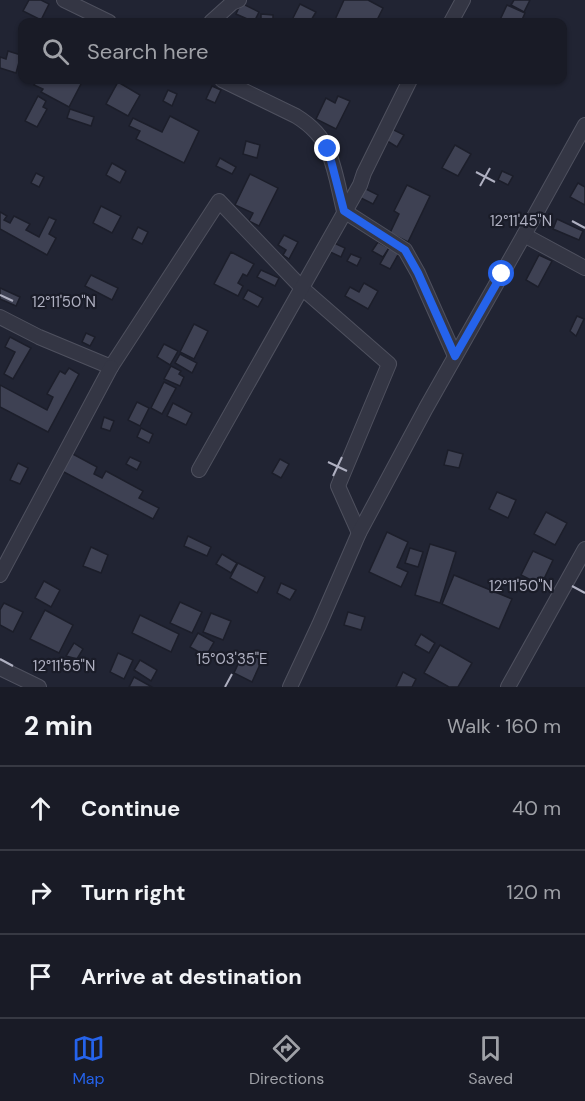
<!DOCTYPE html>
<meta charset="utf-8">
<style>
:root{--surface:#191b26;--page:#262832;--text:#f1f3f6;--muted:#9fa1a7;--line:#373943;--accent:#2563eb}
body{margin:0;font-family:"DM Sans",sans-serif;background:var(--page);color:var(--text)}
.stop{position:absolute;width:18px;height:18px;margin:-14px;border:4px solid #2563eb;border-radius:50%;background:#fff}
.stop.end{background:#2563eb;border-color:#fff;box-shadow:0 2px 6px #0008}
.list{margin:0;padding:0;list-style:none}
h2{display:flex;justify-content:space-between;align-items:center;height:78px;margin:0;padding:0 24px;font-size:26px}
h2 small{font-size:20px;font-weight:400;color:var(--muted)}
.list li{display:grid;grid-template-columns:39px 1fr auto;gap:18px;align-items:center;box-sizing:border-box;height:84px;padding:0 24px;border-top:2px solid var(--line)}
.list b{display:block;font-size:22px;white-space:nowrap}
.list em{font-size:20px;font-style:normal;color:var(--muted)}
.icon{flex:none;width:33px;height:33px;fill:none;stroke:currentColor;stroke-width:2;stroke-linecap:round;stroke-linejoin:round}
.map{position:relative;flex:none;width:585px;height:687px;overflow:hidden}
.search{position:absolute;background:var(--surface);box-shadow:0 2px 4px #0004;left:18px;right:18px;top:18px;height:66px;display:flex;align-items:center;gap:15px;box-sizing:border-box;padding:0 21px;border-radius:12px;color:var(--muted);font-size:22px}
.sheet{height:330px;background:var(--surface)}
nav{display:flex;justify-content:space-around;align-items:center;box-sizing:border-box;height:84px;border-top:2px solid var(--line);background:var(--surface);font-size:16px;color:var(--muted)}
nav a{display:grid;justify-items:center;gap:3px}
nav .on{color:var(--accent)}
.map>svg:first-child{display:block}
</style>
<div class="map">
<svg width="585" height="687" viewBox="0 0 585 687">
<rect width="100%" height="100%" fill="#212433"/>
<g fill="#3e4153" stroke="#1c1e2a" stroke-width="1.5">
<polygon points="29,0 41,0 49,4 41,20 23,11"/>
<polygon points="344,0 368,0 383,8 376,22 334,22"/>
<polygon points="514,0 530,0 524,12 511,5"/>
<polygon points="241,3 259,12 254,22 236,14"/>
<polygon points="300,4 316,12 310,22 297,22 292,20"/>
<polygon points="507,5 525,13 521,22 499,22"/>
<polygon points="261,14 273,15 273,22 261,22"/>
<polygon points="8,51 21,55 16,73 0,68 0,57 6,59"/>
<polygon points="37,80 78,80 82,82 69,107 41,92 43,89 34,85"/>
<polygon points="118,82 140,95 128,116 106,104"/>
<polygon points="212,86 221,90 215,103 206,99"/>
<polygon points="168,90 177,94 172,106 163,101"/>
<polygon points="38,96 46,101 43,107 47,109 37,127 25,121"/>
<polygon points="338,96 350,101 336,129 316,119 326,98 335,103"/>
<polygon points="70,109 94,117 91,126 67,118"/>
<polygon points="170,116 199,131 184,163 136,139 140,131 129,126 133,118 162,132"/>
<polygon points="390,128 404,135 397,147 384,139"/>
<polygon points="246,141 260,145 257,158 243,154"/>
<polygon points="455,145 471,154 458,176 442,168"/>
<polygon points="220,158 236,167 232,174 216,166"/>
<polygon points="112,163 126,171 120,183 106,175"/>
<polygon points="502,171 513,176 508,185 498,180"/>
<polygon points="36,173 44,177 39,187 31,183"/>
<polygon points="250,174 278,188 259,226 249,221 253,213 235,205"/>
<polygon points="578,183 585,187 585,205 570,197"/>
<polygon points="407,185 430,196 408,242 390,233 399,214 394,211"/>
<polygon points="362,187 378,195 373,204 357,196"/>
<polygon points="101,206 121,216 112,233 93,223"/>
<polygon points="0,212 7,216 4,220 10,223 14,216 30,224 26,230 39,237 49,217 56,220 49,234 56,238 47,255 0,229"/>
<polygon points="557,219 583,231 579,240 553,229"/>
<polygon points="138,227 148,232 142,244 132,239"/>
<polygon points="284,235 298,242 289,259 283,255 286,250 278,245"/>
<polygon points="332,242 345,248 341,257 328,251"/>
<polygon points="378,242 389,248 383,257 372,251"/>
<polygon points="389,248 399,253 390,269 380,264"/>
<polygon points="231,252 254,264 247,276 243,274 238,283 243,286 238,296 214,284"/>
<polygon points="351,254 361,258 357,266 347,261"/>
<polygon points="539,255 552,261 538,287 526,280"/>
<polygon points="261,270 279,278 275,286 257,277"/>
<polygon points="91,275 118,288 112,300 85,286"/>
<polygon points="364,283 378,291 368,309 345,296 350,287 359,292"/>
<polygon points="0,288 20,297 16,306 0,299"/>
<polygon points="248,290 263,298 258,307 243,299"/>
<polygon points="577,316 584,319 576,336 570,331"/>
<polygon points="194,324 208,331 194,359 180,352"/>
<polygon points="86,333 95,337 90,346 82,342"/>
<polygon points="10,337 31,348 13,379 4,374 15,352 5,347"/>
<polygon points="164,344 178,351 170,365 157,357"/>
<polygon points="180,354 197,363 192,373 175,363"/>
<polygon points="171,366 181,371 179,374 184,377 180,386 164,379"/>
<polygon points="69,368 79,374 48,432 0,407 0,385 47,410 53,397 47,394 60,371 65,374"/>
<polygon points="164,382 176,388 162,414 151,408"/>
<polygon points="137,402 149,408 140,426 128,420"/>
<polygon points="173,403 192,413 186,425 167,416"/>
<polygon points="104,417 114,421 110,431 101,428"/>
<polygon points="141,428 153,434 149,443 137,437"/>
<polygon points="448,450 463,454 459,468 444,465"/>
<polygon points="71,453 97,467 94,474 102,478 106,471 143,491 139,498 159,508 153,519 62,471"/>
<polygon points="130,457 141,462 137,470 126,464"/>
<polygon points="280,459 289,464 281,478 272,473"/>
<polygon points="18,463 28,468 20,484 10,480"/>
<polygon points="497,492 516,500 508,518 489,509"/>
<polygon points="546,512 567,523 555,545 534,534"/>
<polygon points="387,532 408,542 397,567 408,572 401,587 369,572"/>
<polygon points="188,536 211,547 207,556 184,546"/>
<polygon points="430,544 456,552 440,603 415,595"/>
<polygon points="91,547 108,555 101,573 83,566"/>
<polygon points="410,548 423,552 418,567 405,563"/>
<polygon points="533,551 553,560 541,585 521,575"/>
<polygon points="222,554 237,563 231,573 216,564"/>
<polygon points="238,563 265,577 257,593 230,578"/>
<polygon points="454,575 512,599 499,629 442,604"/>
<polygon points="44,581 60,590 51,607 35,598"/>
<polygon points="281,583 296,590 290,600 277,593"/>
<polygon points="180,602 202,612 192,633 170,623"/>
<polygon points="4,603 23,612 13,632 0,625 0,610"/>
<polygon points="45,610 73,625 59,653 30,639"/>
<polygon points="348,612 365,617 361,630 344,625"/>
<polygon points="211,613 231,621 223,640 203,632"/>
<polygon points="140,615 179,634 171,652 132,633"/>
<polygon points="198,633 214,642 206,656 190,647"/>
<polygon points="421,634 435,643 429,653 415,645"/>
<polygon points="74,643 83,649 77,659 66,656"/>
<polygon points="440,645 472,663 458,687 449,687 424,673"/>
<polygon points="244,651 262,660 252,682 234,673"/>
<polygon points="118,653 133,660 124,679 110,672"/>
<polygon points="140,660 157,670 151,681 134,670"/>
<polygon points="403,672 416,679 412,687 396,687"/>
<polygon points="134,677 152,687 129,687"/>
</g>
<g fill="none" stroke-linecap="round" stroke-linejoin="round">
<g stroke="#4f515f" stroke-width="16">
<g id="minor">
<polyline points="64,0 109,22"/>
<polyline points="211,22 232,3 239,0"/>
<polyline points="451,22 463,0"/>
<path d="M222,80L296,116C309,124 322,136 328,151C336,170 339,191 344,211L405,250L418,273L455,356"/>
<polyline points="524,235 585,268"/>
<polyline points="0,317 39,337 111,367 219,201 302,288 389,364 338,486 359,533"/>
<polyline points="199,470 360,185 364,173 410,80"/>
<polyline points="0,575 111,367"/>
<polyline points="0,668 39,687"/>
<polyline points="290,687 319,625 359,533 426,408 524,235 585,125"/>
<polyline points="508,687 585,549"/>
</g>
</g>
<use href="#minor" stroke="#343644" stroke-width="14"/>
</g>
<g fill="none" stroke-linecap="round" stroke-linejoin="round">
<polyline stroke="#2563eb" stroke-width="8" points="328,149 344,211 405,250 418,273 455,356 502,274"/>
</g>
<path fill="none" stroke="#afb0c1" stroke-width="2" d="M476,172L495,182M480,186L490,168M572,221L585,228M0,295L13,301M328,462L347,471M333,476L342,457M572,586L585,593M0,659L13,666M225,687L232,674"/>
<g font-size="15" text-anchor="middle" fill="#afb0c1" stroke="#1a1c28" stroke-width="4.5" stroke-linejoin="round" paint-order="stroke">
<text x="521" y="226">12°11'45"N</text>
<text x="64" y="307">12°11'50"N</text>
<text x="521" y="591">12°11'50"N</text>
<text x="232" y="664">15°03'35"E</text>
<text x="64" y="671">12°11'55"N</text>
</g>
</svg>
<div class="stop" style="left:502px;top:274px"></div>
<div class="stop end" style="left:328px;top:149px"></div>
<div class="search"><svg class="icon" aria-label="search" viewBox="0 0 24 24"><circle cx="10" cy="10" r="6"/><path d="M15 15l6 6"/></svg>Search here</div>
</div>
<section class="sheet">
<h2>2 min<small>Walk · 160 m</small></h2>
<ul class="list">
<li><svg class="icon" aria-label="ahead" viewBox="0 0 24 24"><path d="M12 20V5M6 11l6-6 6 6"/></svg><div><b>Continue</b></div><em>40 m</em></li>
<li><svg class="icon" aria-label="right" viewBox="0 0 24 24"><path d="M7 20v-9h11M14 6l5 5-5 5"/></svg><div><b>Turn right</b></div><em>120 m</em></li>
<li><svg class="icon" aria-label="arrive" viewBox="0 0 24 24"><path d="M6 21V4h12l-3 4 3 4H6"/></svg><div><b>Arrive at destination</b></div></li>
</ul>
</section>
<nav>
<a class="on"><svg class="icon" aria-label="map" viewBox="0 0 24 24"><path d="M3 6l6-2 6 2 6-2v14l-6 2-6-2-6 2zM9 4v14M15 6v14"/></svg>Map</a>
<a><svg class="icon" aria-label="directions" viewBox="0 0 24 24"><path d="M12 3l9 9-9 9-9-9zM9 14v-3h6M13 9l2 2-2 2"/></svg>Directions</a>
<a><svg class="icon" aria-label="saved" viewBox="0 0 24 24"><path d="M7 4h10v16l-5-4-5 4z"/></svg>Saved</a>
</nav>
